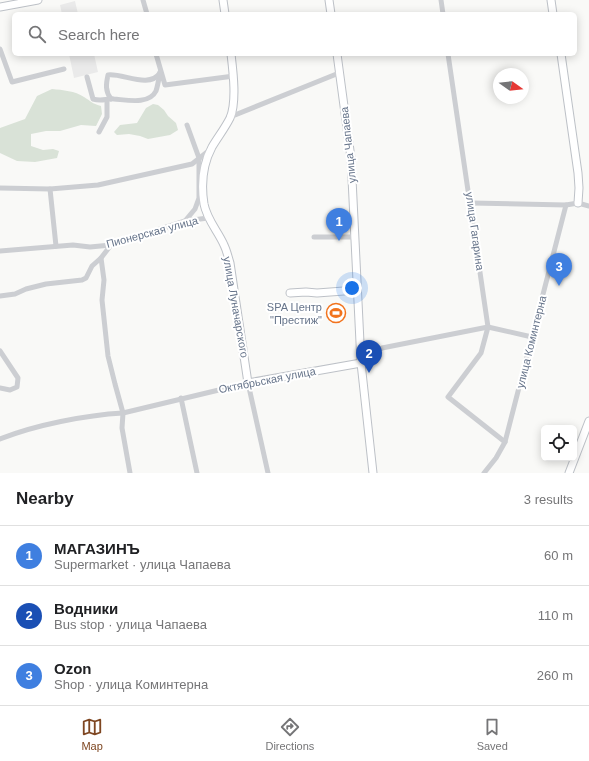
<!DOCTYPE html>
<meta charset="utf-8">
<style>
:root{--surface:#fff;--page:#f2f2f2;--text:#202124;--muted:#757577;--line:#e0e0e0;--accent:#7e4621}
body{margin:0;font-family:Helvetica,sans-serif;background:var(--page);color:var(--text)}
.controls{position:absolute;right:12px;bottom:12px;display:grid;overflow:hidden;border-radius:6px;box-shadow:0 2px 10px #0003}
.controls button{width:36px;height:36px;display:grid;place-items:center;padding:0;border:0;border-bottom:1px solid var(--line);background:var(--surface);color:var(--text);font:20px sans-serif}
.compass{position:absolute;left:493px;top:68px;width:36px;height:36px;border-radius:50%;background:var(--surface);box-shadow:0 2px 10px #0003;rotate:105deg}
.you{position:absolute;left:352px;top:288px;width:14px;height:14px;margin:-10px;border:3px solid #fff;border-radius:50%;background:#1a73e8;box-shadow:0 0 0 6px #1a73e833}
.badge{display:grid;place-items:center;width:26px;height:26px;border-radius:50%;background:var(--accent);color:#fff;font-size:13px;font-weight:700}
.pin{position:absolute;translate:-50% -33px;filter:drop-shadow(0 1px 2px #0008)}
.pin::after{content:'';position:absolute;top:21px;width:14px;height:12px;background:inherit;clip-path:polygon(0 0,100% 0,50% 100%)}
.list{margin:0;padding:0;list-style:none}
h2{display:flex;justify-content:space-between;align-items:center;height:52px;margin:0;padding:0 16px;font-size:17px}
h2 small{font-size:13px;font-weight:400;color:var(--muted)}
.list li{display:grid;grid-template-columns:26px 1fr auto;gap:12px;align-items:center;box-sizing:border-box;height:60px;padding:0 16px;border-top:1px solid var(--line)}
.list b{display:block;font-size:15px;white-space:nowrap}
.list p{margin:0;font-size:13px;white-space:nowrap;color:var(--muted)}
.list em{font-size:13px;font-style:normal;color:var(--muted)}
.icon{flex:none;width:22px;height:22px;fill:none;stroke:currentColor;stroke-width:2;stroke-linecap:round;stroke-linejoin:round}
.map{position:relative;flex:none;width:589px;height:473px;overflow:hidden}
.search{position:absolute;background:var(--surface);box-shadow:0 2px 10px #0003;left:12px;right:12px;top:12px;height:44px;display:flex;align-items:center;gap:10px;box-sizing:border-box;padding:0 14px;border-radius:6px;color:var(--muted);font-size:15px}
.sheet{height:232px;background:var(--surface)}
nav{display:flex;justify-content:space-around;align-items:center;box-sizing:border-box;height:56px;border-top:1px solid var(--line);background:var(--surface);font-size:11px;color:var(--muted)}
nav a{display:grid;justify-items:center;gap:2px}
nav .on{color:var(--accent)}
.map>svg:first-child{display:block}
</style>
<div class="map">
<svg width="589" height="473" viewBox="0 0 589 473">
<rect width="100%" height="100%" fill="#f9f9f7"/>
<g fill="#eaeaea">
<polygon points="75,1 78,14 62,14 60,5"/>
<polygon points="69,54 94,54 98,72 74,78"/>
</g>
<g fill="#d9e2d7">
<path d="M52,89C63,90 75,91 84,97C92,102 91,103 101,106L102,114L96,126L81,125L60,131H46L31,134V146L43,150L53,149L59,151L57,158L35,162L17,161L0,153V128L25,119L37,96Z"/>
<polygon points="153,104 158,105 164,110 168,116 176,123 178,130 170,135 148,139 140,136 129,134 117,135 114,132 120,125 137,123 146,108"/>
</g>
<g fill="none" stroke-linecap="round" stroke-linejoin="round">
<g stroke="#bdc1c7" stroke-width="9">
<g id="secondary">
<polyline points="223,0 225,14"/>
<polyline points="329,0 331,14"/>
<polyline points="551,0 553,14"/>
<polyline points="0,7 38,0"/>
<path d="M231,54C233,71 237,102 230,118C225,128 218,137 212,147C203,164 201,185 204,204C207,220 218,231 224,245C227,251 228,257 230,263L248,383L361,363"/>
<polyline points="337,54 351,158 361,363 373,473"/>
<polyline points="561,54 578,173 579,188 578,203"/>
<polyline points="290,293 306,292 317,293 357,290"/>
<polyline points="569,473 589,421"/>
</g>
</g>
<g stroke="#ccced2" stroke-width="5">
<polyline points="143,0 147,14"/>
<polyline points="441,0 443,14"/>
<polyline points="0,49 12,82 64,69"/>
<polyline points="156,54 165,85 234,76"/>
<polyline points="448,54 488,327 481,353 448,397 505,442"/>
<path d="M87,77L93,99C103,102 106,98 114,99C127,100 149,105 156,91C158,85 159,78 160,72"/>
<path d="M111,99C105,91 106,84 108,75C123,73 149,89 160,73"/>
<polyline points="230,117 339,73"/>
<polyline points="99,132 107,117 107,101"/>
<polyline points="0,188 50,189 98,185 192,164 211,149"/>
<polyline points="50,189 56,246"/>
<polyline points="471,203 566,205 578,203 589,206"/>
<polyline points="185,221 195,209 199,198 199,158 187,125"/>
<polyline points="314,237 355,237"/>
<polyline points="0,251 73,245 90,247 111,245 185,221 208,218"/>
<polyline points="101,258 104,280 102,300 108,356 115,384 123,413 122,428 130,473"/>
<polyline points="0,296 15,294 26,289 46,284 82,280 86,278 92,266 101,258 111,245"/>
<polyline points="0,351 18,378 17,387 10,390 0,388"/>
<polyline points="361,363 382,348 488,327 532,337"/>
<polyline points="181,398 197,473"/>
<path d="M0,439C35,425 86,415 123,413L248,383L268,473"/>
<polyline points="484,473 496,458 505,442 566,205"/>
</g>
<use href="#secondary" stroke="#fff" stroke-width="7"/>
</g>
<defs>
<g id="stadium-ring" transform="scale(1)"><circle r="9.5" fill="#fff" stroke="#f2731d" stroke-width="1.5"/><path d="M0-5a6.5 5 0 1 0 0 10a6.5 5 0 1 0 0-10ZM-3.5-1.8h7v3.6h-7Z" fill="#f2731d"/></g>
</defs>
<g fill-rule="evenodd">
<use href="#stadium-ring" x="336" y="313"/>
</g>
<g text-anchor="middle" stroke-width="4" stroke-linejoin="round" paint-order="stroke">
<g font-size="11" fill="#66748a" stroke="#fff">
<text transform="translate(348 145) rotate(-96)" y="4">улица Чапаева</text>
<text transform="translate(475 231) rotate(82)" y="4">улица Гагарина</text>
<text transform="translate(152 232) rotate(-15)" y="4">Пионерская улица</text>
<text transform="translate(236 307) rotate(80)" y="4">улица Луначарского</text>
<text transform="translate(531 342) rotate(-76)" y="4">улица Коминтерна</text>
<text transform="translate(267 380) rotate(-11)" y="4">Октябрьская улица</text>
</g>
<g font-size="11" fill="#66748a" stroke="#fff" text-anchor="end">
<text x="322" y="311">SPA Центр<tspan x="322" dy="13">"Престиж"</tspan></text>
</g>
</g>
</svg>
<div class="controls">
<button><svg class="icon" aria-label="locate" viewBox="0 0 24 24"><circle cx="12" cy="12" r="6"/><path d="M12 2v4M12 18v4M2 12h4M18 12h4"/></svg></button>
</div>
<svg class="compass" viewBox="-18 -18 36 36"><path d="M0-13l5 13h-10z" fill="#e53935"/><path d="M0 13l5-13h-10z" fill="#757577"/></svg>
<div class="you"></div>
<div class="pin badge" style="left:339px;top:241px;background:#3f7fe0">1</div>
<div class="pin badge" style="left:369px;top:373px;background:#1a4fb4">2</div>
<div class="pin badge" style="left:559px;top:286px;background:#3f7fe0">3</div>
<div class="search"><svg class="icon" aria-label="search" viewBox="0 0 24 24"><circle cx="10" cy="10" r="6"/><path d="M15 15l6 6"/></svg>Search here</div>
</div>
<section class="sheet">
<h2>Nearby<small>3 results</small></h2>
<ul class="list">
<li><span class="badge" style="background:#3f7fe0">1</span><div><b>МАГАЗИНЪ</b><p>Supermarket · улица Чапаева</p></div><em>60 m</em></li>
<li><span class="badge" style="background:#1a4fb4">2</span><div><b>Водники</b><p>Bus stop · улица Чапаева</p></div><em>110 m</em></li>
<li><span class="badge" style="background:#3f7fe0">3</span><div><b>Ozon</b><p>Shop · улица Коминтерна</p></div><em>260 m</em></li>
</ul>
</section>
<nav>
<a class="on"><svg class="icon" aria-label="map" viewBox="0 0 24 24"><path d="M3 6l6-2 6 2 6-2v14l-6 2-6-2-6 2zM9 4v14M15 6v14"/></svg>Map</a>
<a><svg class="icon" aria-label="directions" viewBox="0 0 24 24"><path d="M12 3l9 9-9 9-9-9zM9 14v-3h6M13 9l2 2-2 2"/></svg>Directions</a>
<a><svg class="icon" aria-label="saved" viewBox="0 0 24 24"><path d="M7 4h10v16l-5-4-5 4z"/></svg>Saved</a>
</nav>
